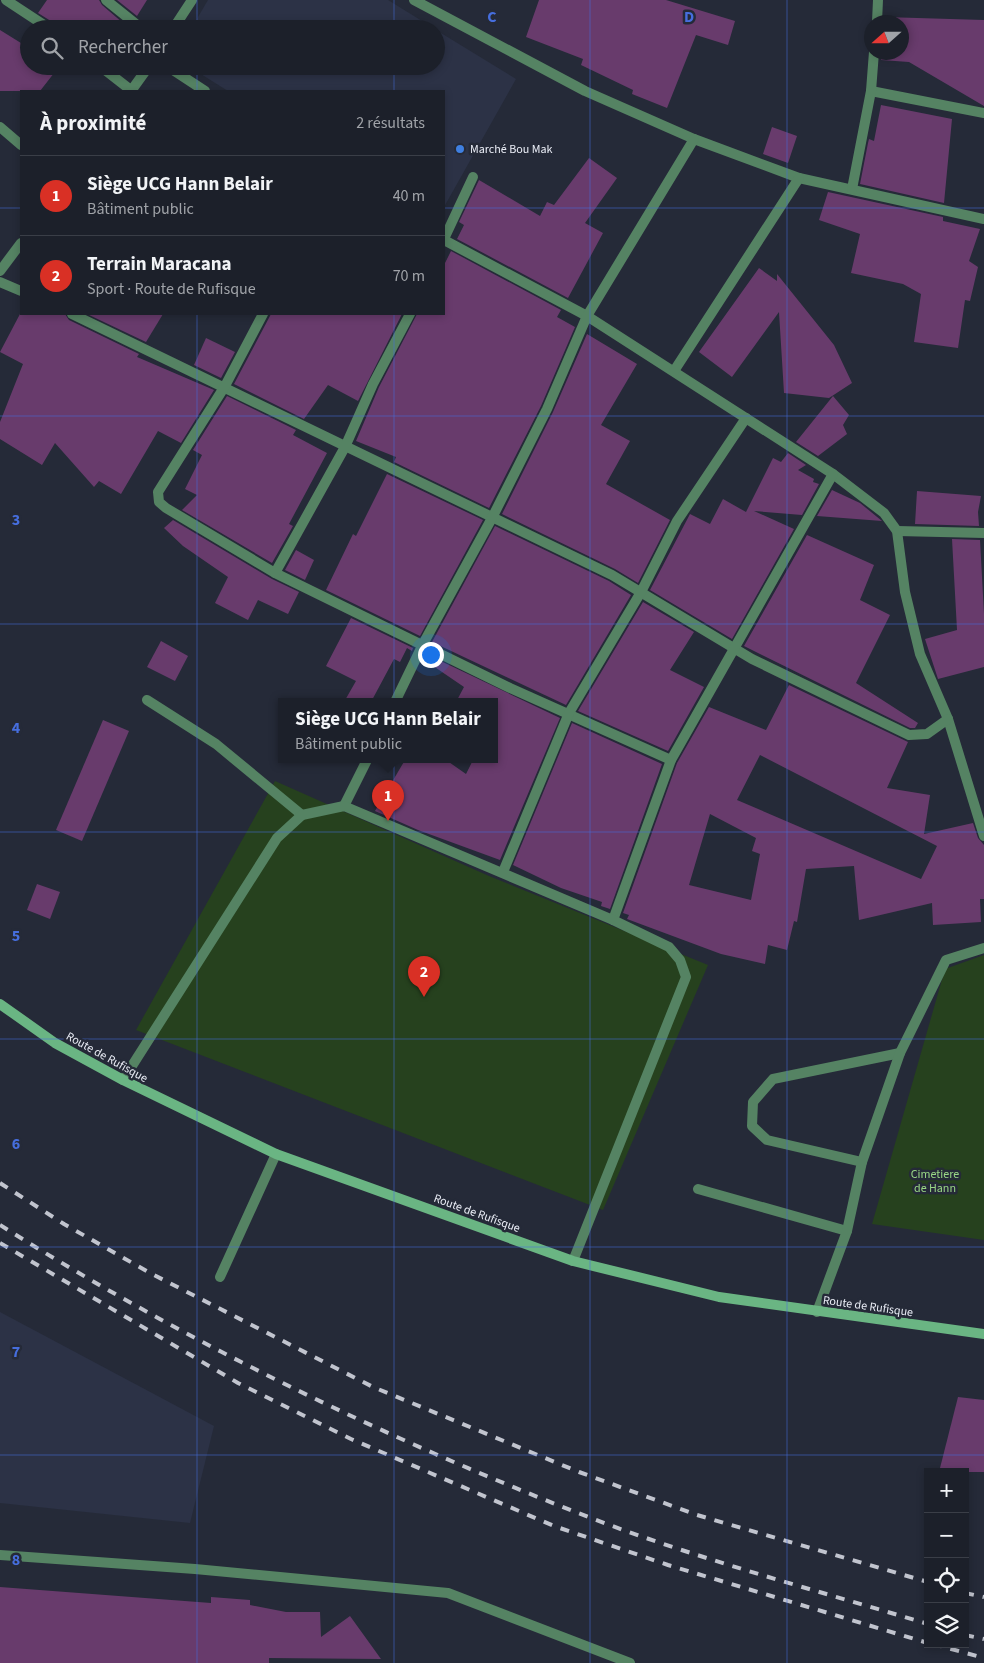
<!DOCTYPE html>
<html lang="fr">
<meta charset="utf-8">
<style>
:root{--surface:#1c202a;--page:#252832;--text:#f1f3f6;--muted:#a0a3a8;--line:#3a3e47;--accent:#d93025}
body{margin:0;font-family:"Source Sans 3",sans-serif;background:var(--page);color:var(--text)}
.controls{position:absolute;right:15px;bottom:15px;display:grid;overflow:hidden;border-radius:0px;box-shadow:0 2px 8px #0003}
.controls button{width:45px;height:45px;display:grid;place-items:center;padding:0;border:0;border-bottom:1px solid var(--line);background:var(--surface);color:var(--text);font:25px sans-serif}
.compass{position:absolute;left:864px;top:15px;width:45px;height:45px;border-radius:50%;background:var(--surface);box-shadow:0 2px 8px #0003;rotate:249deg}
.you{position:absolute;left:430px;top:654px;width:18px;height:18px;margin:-12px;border:4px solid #fff;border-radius:50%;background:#1a73e8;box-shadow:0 0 0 8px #1a73e833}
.badge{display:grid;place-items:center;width:32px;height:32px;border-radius:50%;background:var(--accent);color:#fff;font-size:16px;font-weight:700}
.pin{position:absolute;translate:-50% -41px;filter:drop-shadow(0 1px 2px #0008)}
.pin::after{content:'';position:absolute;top:26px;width:18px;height:15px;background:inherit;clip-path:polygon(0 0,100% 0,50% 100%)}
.popup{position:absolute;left:278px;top:698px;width:220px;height:65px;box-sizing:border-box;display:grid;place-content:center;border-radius:0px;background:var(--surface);filter:drop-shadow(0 1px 4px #0005);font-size:16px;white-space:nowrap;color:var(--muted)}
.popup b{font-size:19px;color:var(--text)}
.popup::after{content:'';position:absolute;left:50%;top:100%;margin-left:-10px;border:10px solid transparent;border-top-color:var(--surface)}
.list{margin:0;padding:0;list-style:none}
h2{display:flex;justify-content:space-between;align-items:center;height:65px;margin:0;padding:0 20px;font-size:21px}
h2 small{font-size:16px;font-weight:400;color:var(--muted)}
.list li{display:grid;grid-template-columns:32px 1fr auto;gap:15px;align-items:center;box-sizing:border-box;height:80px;padding:0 20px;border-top:1px solid var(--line)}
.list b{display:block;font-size:19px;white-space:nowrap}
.list p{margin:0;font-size:16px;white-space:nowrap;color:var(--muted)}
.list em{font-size:16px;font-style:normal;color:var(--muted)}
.icon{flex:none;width:28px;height:28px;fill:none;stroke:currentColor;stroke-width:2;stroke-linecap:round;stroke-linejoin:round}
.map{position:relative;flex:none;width:984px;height:1663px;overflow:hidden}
.search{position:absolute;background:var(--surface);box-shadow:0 2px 8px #0003;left:20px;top:20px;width:425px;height:55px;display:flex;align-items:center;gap:12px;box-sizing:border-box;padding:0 18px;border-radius:28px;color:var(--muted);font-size:19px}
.panel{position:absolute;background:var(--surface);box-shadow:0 2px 8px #0003;left:20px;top:90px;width:425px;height:225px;border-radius:0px}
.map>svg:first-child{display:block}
</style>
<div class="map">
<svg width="984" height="1663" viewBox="0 0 984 1663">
<rect width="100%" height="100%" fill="#252a38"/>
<g fill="#2c3246">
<polygon points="208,0 388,0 435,29 191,29"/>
<polygon points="436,30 516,79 444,207 444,91 228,91 188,66 436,66"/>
<polygon points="0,1312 214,1426 190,1523 0,1503"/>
</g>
<g fill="#26411e">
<polygon points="275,781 489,876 708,965 603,1210 136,1030"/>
<polygon points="984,955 984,1240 872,1224 945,969"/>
</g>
<g fill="#683b6c" fill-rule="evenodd">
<polygon points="47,0 99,0 102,5 130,29 57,29 54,23 38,13"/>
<polygon points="117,0 147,0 137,16"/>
<polygon points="539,0 666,0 735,21 728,45 696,35 667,108 632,94 633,90 581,65 583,59 526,37"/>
<polygon points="884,17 984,20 984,106 909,62 881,60 881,52 902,52 902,22 884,22"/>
<polygon points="0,30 29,48 29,66 58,68 40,91 0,91"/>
<polygon points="881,105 952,119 944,203 860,184 868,143 869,139 874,141"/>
<polygon points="772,127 797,136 788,163 763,154"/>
<polygon points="589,158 617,178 585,223 603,233 568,298 457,239 464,225 459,222 479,180 540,216 547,202 554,205"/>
<polygon points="828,192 943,217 943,221 980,229 969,261 978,267 970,301 965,300 958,348 914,342 921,294 903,284 851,273 860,234 819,220"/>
<polygon points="451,251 561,310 557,317 575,327 541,406 489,508 394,462 396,457 356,441 379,387 417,314 444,314 444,265"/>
<polygon points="759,268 777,281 777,274 834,345 852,383 829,398 784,393 779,312 732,377 699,352"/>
<polygon points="20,314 65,314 69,320 139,354 137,357 214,390 181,443 158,431 121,494 99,481 94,487 55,443 42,465 0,439 0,422 23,364 0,352"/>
<polygon points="87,314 163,314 146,342"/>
<polygon points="271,314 402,314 358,401 328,385 304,419 234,384"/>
<polygon points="587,334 637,364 601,425 630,441 606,484 670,520 638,583 615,569 502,514 553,412"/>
<polygon points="206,338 235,352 221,378 194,365"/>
<polygon points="227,396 296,430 293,435 327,453 289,524 293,526 272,563 182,510 197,495 185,489 202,455 193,450"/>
<polygon points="833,396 849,415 843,425 847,434 818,456 796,442"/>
<polygon points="788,453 806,465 798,470 814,479 813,482 819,484 802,515 754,511 794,529 732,639 650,590 690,514 710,524 723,499 746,512 773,458 781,462"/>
<polygon points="387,474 483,520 420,636 326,590 353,534 356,536"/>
<polygon points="832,490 860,503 882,521 817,516"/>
<polygon points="917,491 981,496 978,512 979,526 915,524"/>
<polygon points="173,520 272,579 299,592 288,614 258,600 248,620 215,603 228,577 183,546 164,528"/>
<polygon points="495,526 609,581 631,595 566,705 432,642"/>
<polygon points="807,535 874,565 860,600 890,615 856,683 918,723 915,728 910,728 744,646"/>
<polygon points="952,539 980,540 984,614 984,667 938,679 925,639 957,630"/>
<polygon points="296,550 314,560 305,580 285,570"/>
<polygon points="643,602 694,632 670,670 704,687 668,751 578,711"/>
<polygon points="351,618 413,648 412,651 407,648 400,662 394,659 371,702 344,702 356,681 326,666"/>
<polygon points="161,641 188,656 175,681 147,667"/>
<polygon points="426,654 560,718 500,860 418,830 375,811 405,760 446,760 466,774 473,760 494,760 494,702 456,702 464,687 423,659"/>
<path d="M789,685L908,742L887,788L930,795L924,834L973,823L978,838L984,845V899H980L981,922L933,925L932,903L859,920L854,866L806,869L797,922L794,921L787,950L768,945L765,964L721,954L627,919L629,915L623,913L677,763L709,707L766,730ZM760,755L937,846L921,879L737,800ZM710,814L756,838L752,851L760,854L751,900L689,885Z"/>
<polygon points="103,720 129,731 82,841 56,830"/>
<polygon points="572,723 662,764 610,909 601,906 602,902 561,888 513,865"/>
<polygon points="37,884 60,892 50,919 27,910"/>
<polygon points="958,1397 984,1400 984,1472 939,1472"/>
<polygon points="0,1587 211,1603 211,1597 250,1600 250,1605 286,1612 320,1612 321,1637 350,1616 381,1659 269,1658 269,1663 0,1663"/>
</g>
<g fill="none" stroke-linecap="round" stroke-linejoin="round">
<g stroke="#558363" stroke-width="10">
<polyline points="147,700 216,744 302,815"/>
<polyline points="862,1162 767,1140 752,1126 753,1102 773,1079 900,1053"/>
<polyline points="698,1189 847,1231"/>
</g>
<g stroke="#558363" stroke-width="10">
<polyline points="6,0 50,29"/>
<polyline points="106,0 142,29"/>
<polyline points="414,0 585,91 694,139 799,178 984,219"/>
<polyline points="877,22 878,0"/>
<polyline points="173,29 192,0"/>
<polyline points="100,66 132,91"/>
<polyline points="167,66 205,91"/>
<polyline points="131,91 149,66"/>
<polyline points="871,91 984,113"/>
<polyline points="0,127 21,145"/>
<polyline points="852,189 871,91 874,52"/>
<polyline points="444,239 473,177"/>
<polyline points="444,240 587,316 833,474 884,513 897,531 905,592 920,654 948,719 984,836"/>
<polyline points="0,271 21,243"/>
<polyline points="0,282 21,291"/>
<polyline points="72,314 612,575 752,659 909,735 927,734 948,719"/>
<polyline points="263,314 225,386 158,492 159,502 166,508 275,573 510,688 671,760"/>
<polyline points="674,371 799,178"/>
<polyline points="897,531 984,533"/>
<polyline points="275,573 345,447 373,384 410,314"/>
<polyline points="395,702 423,644 492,518 547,409 587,316 694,139"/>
<polyline points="344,806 367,760"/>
<polyline points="503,872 569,713 641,592 677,521 746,418"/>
<polyline points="613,920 671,760 833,474"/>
<polyline points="123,1080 277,838 302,815 344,806 613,920 669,947 680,960 686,977 573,1261"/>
<polyline points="220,1277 276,1154"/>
<polyline points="817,1312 847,1231 862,1162 900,1053 946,960 984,948"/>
<polyline points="0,1555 195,1569 448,1593 630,1663"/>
</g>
<polyline stroke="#6ab583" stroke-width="10" points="0,1004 55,1043 123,1080 276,1154 573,1261 719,1297 984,1334"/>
<g stroke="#c1c4ce" stroke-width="4" stroke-dasharray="9 9" stroke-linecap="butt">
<polyline points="0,1183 64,1224 150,1273 373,1387 579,1472 697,1515 928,1582"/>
<path d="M0,1225C181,1339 374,1433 573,1511C689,1557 809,1588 928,1624"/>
<polyline points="0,1243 238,1383 351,1439 554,1526 668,1565 928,1643"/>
<polyline points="965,1593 984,1597"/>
<polyline points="965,1635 984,1639"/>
<polyline points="933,1644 984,1658"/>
</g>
</g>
<path fill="none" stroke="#466ede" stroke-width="1" stroke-opacity="0.55" d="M197,0V29M394,0V29M590,0V1663M787,0V1663M197,66V91M394,66V91M0,208H21M444,208H984M197,314V1663M394,314V1663M0,416H984M0,624H984M0,832H984M0,1039H984M0,1247H984M0,1455H984"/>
<circle fill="#3f7fe0" stroke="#252a38" stroke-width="2" cx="460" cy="149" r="5"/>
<g text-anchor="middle" stroke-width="5" stroke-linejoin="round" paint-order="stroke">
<g font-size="12" fill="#eaedf6" stroke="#252a38" text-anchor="start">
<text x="470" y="153">Marché Bou Mak</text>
</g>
<g font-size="12" fill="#eaedf6" stroke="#252a38">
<text transform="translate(107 1057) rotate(29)" y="4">Route de Rufisque</text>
<text transform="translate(477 1213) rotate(20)" y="4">Route de Rufisque</text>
<text transform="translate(868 1306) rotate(8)" y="4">Route de Rufisque</text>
</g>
<g font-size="12" fill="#99d786" stroke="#252a38">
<text x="935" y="1178">Cimetiere<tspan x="935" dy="14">de Hann</tspan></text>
</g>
</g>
<g font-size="16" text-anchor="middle" font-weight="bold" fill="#466ede" stroke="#252a38" stroke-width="5" stroke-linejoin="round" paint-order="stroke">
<text x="492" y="22">C</text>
<text x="689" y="22">D</text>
<text x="16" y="525">3</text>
<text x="16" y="733">4</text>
<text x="16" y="941">5</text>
<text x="16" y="1149">6</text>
<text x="16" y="1357">7</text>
<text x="16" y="1565">8</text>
</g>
</svg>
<div class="controls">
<button>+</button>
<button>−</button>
<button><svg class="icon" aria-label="locate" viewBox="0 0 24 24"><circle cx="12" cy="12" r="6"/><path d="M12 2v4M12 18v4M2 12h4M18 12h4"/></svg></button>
<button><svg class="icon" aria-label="layers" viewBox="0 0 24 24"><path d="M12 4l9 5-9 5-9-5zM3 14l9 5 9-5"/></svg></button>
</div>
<svg class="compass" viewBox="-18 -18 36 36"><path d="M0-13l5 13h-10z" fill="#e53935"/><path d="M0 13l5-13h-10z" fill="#a0a3a8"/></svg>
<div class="you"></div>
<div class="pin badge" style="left:388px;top:821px">1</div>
<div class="popup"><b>Siège UCG Hann Belair</b>Bâtiment public</div>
<div class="pin badge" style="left:424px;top:997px">2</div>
<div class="search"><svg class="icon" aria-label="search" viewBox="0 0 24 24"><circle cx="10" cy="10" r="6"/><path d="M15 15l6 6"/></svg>Rechercher</div>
<section class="panel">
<h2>À proximité<small>2 résultats</small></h2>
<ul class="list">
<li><span class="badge">1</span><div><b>Siège UCG Hann Belair</b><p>Bâtiment public</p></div><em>40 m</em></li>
<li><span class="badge">2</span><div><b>Terrain Maracana</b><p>Sport · Route de Rufisque</p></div><em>70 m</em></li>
</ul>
</section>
</div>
